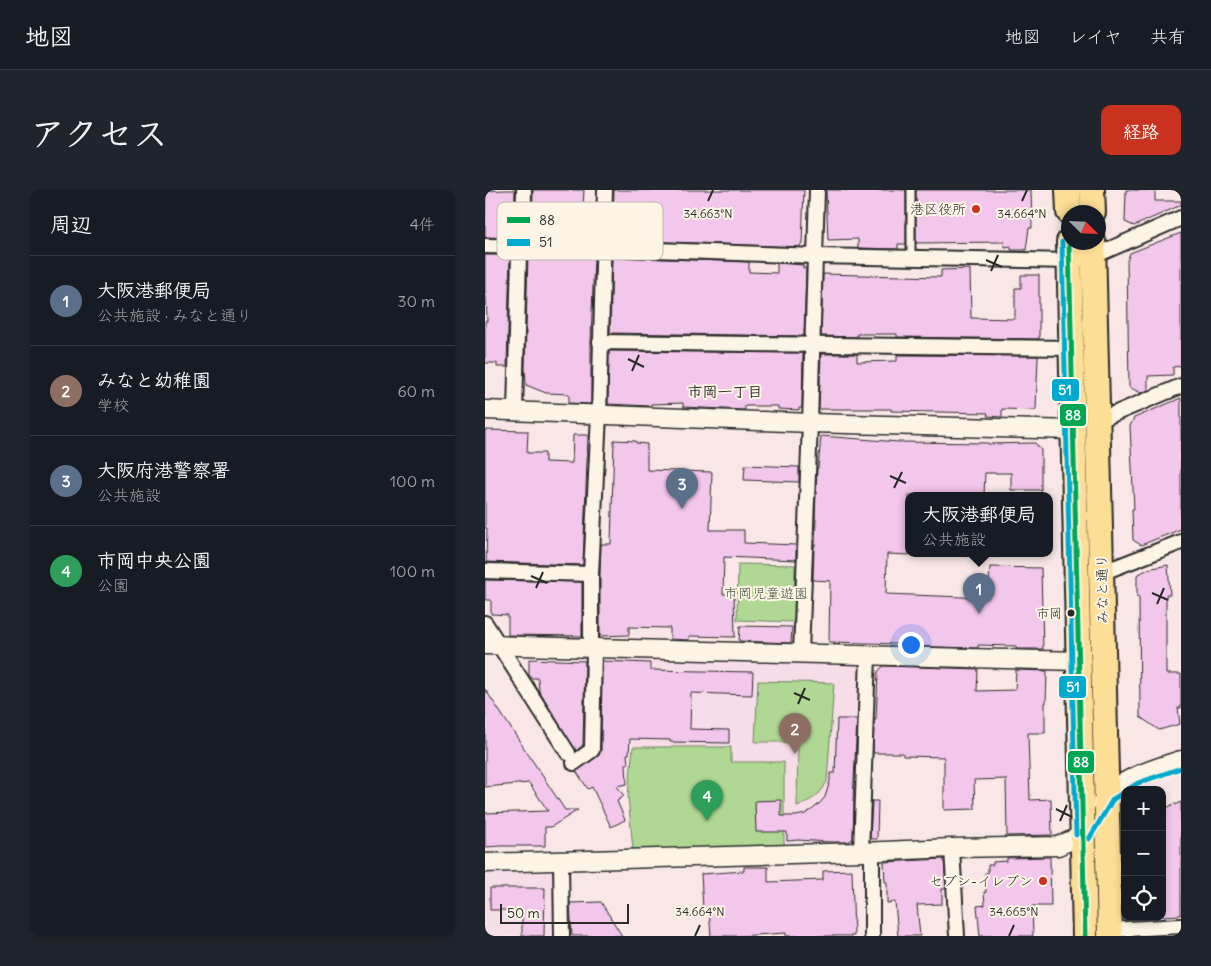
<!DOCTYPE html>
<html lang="ja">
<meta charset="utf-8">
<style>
:root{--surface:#171b24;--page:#20242c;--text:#f1f3f6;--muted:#9ea1a6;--line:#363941;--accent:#c8321e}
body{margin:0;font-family:Delius,"Klee One",sans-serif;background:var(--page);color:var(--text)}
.controls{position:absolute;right:15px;bottom:15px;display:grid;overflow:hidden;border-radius:10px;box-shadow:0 2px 8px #0003}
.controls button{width:45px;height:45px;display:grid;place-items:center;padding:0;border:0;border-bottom:1px solid var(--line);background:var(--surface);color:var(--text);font:25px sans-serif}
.compass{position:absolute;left:576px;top:15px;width:45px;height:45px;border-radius:50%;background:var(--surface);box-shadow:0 2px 8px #0003;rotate:114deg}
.scale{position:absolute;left:15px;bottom:12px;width:129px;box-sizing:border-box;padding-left:5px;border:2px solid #2b2b2b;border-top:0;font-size:14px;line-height:18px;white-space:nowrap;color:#2b2b2b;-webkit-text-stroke:4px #fcf5e5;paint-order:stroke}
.you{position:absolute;left:425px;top:454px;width:18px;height:18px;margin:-12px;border:4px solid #fff;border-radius:50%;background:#1a73e8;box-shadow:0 0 0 8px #1a73e833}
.badge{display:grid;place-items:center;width:32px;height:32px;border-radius:50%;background:var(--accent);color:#fff;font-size:16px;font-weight:700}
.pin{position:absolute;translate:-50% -41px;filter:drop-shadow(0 1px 2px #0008)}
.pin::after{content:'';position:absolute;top:26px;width:18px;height:15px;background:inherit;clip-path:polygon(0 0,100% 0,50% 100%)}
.popup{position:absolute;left:420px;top:302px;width:148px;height:65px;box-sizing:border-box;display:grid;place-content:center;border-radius:10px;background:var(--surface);filter:drop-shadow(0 1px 4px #0005);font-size:16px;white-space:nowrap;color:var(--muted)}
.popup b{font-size:19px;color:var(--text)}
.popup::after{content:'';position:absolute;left:50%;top:100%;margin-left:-10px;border:10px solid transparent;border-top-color:var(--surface)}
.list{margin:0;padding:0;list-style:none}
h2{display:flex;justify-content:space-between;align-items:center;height:65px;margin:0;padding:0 20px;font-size:21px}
h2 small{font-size:16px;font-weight:400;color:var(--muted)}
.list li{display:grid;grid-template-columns:32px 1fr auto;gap:15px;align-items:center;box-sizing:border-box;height:90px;padding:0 20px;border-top:1px solid var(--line)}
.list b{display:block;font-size:19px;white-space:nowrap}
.list p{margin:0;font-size:16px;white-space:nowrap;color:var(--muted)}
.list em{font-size:16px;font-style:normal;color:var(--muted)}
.icon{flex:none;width:28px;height:28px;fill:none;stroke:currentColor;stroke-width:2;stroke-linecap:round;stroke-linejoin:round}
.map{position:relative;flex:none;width:696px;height:746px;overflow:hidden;border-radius:10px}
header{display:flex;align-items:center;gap:30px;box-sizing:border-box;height:70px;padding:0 25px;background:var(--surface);border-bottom:1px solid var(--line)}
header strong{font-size:24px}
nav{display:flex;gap:28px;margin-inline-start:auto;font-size:18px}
.intro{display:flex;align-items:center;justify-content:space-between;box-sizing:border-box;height:120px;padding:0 30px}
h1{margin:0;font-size:35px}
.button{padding:12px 22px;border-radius:10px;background:var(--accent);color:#fff;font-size:18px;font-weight:700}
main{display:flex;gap:30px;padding:0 30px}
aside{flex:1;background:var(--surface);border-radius:10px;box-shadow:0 2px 8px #0003}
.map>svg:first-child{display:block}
</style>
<header>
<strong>地図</strong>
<nav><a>地図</a><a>レイヤ</a><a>共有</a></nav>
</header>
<div class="intro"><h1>アクセス</h1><a class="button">経路</a></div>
<main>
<aside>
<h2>周辺<small>4件</small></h2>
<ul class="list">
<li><span class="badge" style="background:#5c6f8a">1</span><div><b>大阪港郵便局</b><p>公共施設 · みなと通り</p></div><em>30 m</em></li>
<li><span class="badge" style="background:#8d6e63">2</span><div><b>みなと幼稚園</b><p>学校</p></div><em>60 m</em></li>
<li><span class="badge" style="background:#5c6f8a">3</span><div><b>大阪府港警察署</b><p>公共施設</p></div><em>100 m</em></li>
<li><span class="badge" style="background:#2e9e5b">4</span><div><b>市岡中央公園</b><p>公園</p></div><em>100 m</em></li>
</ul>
</aside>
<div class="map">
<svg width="696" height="746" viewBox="0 0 696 746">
<rect width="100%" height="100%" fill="#f9e7e7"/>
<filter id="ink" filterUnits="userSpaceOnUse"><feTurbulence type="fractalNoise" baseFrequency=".02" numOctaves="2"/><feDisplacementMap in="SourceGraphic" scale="10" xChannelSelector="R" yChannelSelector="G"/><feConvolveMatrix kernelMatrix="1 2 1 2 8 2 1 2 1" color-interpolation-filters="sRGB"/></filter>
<g filter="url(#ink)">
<g fill="#f7dde8">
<polygon points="113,467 376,473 371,653 299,656 299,572 246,572 246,557 148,557 148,551 111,551"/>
<polygon points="69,682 69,746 0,746 0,683"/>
</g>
<g fill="#b0d894" stroke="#6e8260">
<polygon points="253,374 310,375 309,432 252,430"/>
<path d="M273,491L349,493L342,591C334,607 328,609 312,616L313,552H270Z"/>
<polygon points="148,557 246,557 246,572 299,572 299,656 148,660 143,606"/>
</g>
<g fill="#f3c6ec" stroke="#2b2b2b">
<polygon points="19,0 30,0 29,48 0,47 1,1"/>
<polygon points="48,0 99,0 97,37 110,37 110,49 47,48"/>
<polygon points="129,0 319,0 317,53 314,57 127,50"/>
<polygon points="341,0 421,0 421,54 413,54 413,59 373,58 373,49 343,50"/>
<polygon points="431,0 546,0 547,38 544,38 541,60 526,60 526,56 520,57 519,52 431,53"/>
<polygon points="641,0 670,0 670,11 696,11 696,15 649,36 640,32"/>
<polygon points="696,43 696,176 688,177 688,185 663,186 663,200 656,203 644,197 642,71 645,63"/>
<polygon points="0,65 25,65 22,177 12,177 12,173 0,173 0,131 2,131 1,102 0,102"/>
<polygon points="43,65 109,67 106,151 106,214 84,213 84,204 61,203 41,195 40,177"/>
<polygon points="127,67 264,72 264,82 292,83 292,73 318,75 318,78 321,78 319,146 125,143"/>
<polygon points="485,79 486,128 530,129 530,98 536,98 536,85 554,85 554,149 412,147 412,144 372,144 372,147 336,146 338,84 456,87 456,80"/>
<polygon points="124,161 318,163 317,218 314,218 314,220 293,219 293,216 260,216 260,220 198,217 198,213 166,214 166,216 123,214"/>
<polygon points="336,164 372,164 372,172 412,171 412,165 553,166 551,220 517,219 517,227 502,226 503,223 406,221 406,219 334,219"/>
<polygon points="696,208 696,339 656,355 648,350 647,319 649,319 645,236 649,228"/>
<polygon points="0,240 43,241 42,263 60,263 60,272 87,273 88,245 103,245 98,375 1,372 2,338 0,338"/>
<polygon points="336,246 414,252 503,253 503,254 550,253 556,260 556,300 526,300 526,283 500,283 499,305 424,305 424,365 402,364 401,404 503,408 505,377 556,378 558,459 531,459 531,456 493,455 493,458 414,456 416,454 344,452 345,391 328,390 329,356 330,356 331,329 330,329 332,278 333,278"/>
<polygon points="129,250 151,251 151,253 162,254 162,280 227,282 225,340 259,340 259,353 311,355 311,370 239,367 238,404 249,404 250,447 204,446 204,450 185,449 185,438 144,437 144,445 115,446 115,384 116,354 126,354"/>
<polygon points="260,275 314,277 314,292 259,290"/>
<polygon points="683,375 685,405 681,405 681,484 696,484 696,518 693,518 695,534 674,540 655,527 654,407 652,407 652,385 663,379"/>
<polygon points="0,390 97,392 97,446 23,445 23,425 6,424 6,410 0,410"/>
<polygon points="255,436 307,437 306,453 254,451"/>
<polygon points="44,469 100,471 98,555 91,561 54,501 53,488 46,488 44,485"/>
<polygon points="117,471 165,473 165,480 268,482 267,505 206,503 205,539 244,540 244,553 185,552 185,550 145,549 144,564 142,564 143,574 141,574 142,594 132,596 139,606 132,611 140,630 126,637 107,597 103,599 91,581 112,567 116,561"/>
<polygon points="398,476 493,479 492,501 530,500 531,480 562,481 561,513 560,513 560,543 543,543 545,610 566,609 567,645 522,646 521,589 489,590 490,619 459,620 459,567 418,566 418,563 388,563 389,530 391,530 393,482"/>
<polygon points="0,499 80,620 93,620 66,637 60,637 60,656 16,656 0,657 0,623 63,621 44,593 0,597"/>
<polygon points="352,529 372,529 368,611 369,611 368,649 363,652 345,652 313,650 302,651 302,642 271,642 270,611 296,610 296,626 311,626 320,624 328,619 335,613 340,607 345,591 345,583 350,583"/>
<polygon points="387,611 393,611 392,649 385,649"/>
<polygon points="696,612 696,725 677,726 677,621 690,613 691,615"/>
<polygon points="565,667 566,716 547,716 548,746 495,746 492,716 500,715 499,702 501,702 500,683 503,683 503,675 508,675 508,672 522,671 522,668"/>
<polygon points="459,669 461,699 457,699 457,714 432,715 435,746 413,746 410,712 402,713 402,692 400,692 399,672"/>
<polygon points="259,677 283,677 283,692 338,690 338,681 367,680 369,746 301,746 301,743 254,746 226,746 224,719 218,719 216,684 259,681"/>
<polygon points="5,698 60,698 59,746 37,746 37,720 5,720"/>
<polygon points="116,712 137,746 87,746 85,713"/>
</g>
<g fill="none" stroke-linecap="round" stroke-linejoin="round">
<g stroke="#2b2b2b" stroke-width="11">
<polyline id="service" points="426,68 426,0"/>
</g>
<g stroke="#2b2b2b" stroke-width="18">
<g id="minor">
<polyline points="0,56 118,58 331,66 585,71 609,66 696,28"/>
<polyline points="115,152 586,158"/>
<polyline points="30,222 34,64 38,57 39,0"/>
<polyline points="607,233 696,196"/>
<polyline points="0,381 106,384"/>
<polyline points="616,383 696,352"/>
<polyline points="0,433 83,563"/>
<polyline points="106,458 106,384 114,225 120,0"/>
<polyline points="316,463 325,233 332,0"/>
<polyline points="89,573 107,560 109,458"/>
<polyline points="467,658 472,746"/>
<polyline points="387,661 387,746"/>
<polyline points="376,662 383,466"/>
<polyline points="76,670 77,746"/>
<polyline points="625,740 696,736"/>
</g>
</g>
<g stroke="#2b2b2b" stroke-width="21">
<g id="tertiary">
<polyline points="0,220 325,233 589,240"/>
<polyline points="0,455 594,471"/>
<path d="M617,613C630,589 671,578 696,570"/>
<polyline points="0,673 376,662 467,658 573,656 598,645 603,638"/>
</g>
</g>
<g stroke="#2b2b2b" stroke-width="28">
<g id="trunk">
<polyline points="583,0 584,22"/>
<polyline points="607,0 608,22"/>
<polyline points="584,52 600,746"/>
<polyline points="608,52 625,746"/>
</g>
</g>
<use href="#service" stroke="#fcf5e5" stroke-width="7"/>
<use href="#minor" stroke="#fcf5e5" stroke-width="14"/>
<use href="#tertiary" stroke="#fcf5e5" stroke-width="18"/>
<use href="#trunk" stroke="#fdde96" stroke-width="24"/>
<g stroke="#fcf5e5" stroke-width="9">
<polyline id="bus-1" points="584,52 600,746"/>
</g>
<g stroke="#fcf5e5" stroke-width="9">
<g id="bus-2">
<polyline points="577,52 591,645"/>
<polyline points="642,600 653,593 696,578"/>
<polyline points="604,649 628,609 640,602"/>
</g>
</g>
<use href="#bus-1" stroke="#00a651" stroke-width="5"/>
<use href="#bus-2" stroke="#00a9ce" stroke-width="5"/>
</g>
</g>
<path fill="none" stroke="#2b2b2b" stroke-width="2" d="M223,11L228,0M537,11L542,0M501,70L517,77M506,81L513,65M143,169L159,177M147,181L154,165M405,286L421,293M409,298L417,282M46,386L62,393M51,398L58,382M667,403L683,410M672,414L679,398M309,503L325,510M313,514L320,498M571,619L587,627M575,631L582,615M210,746L215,735M524,746L529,735"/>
<g fill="#c8321e" stroke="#fcf5e5" stroke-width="2">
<circle cx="491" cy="19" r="5"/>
<circle cx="558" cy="691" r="5"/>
</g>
<circle fill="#2b2b2b" stroke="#fcf5e5" stroke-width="2" cx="586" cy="423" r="4.5"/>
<g text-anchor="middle" stroke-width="4" stroke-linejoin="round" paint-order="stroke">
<g font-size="13" fill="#2b2b2b" stroke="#fcf5e5" text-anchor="end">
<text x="577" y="428">市岡</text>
</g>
<g font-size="14" fill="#2b2b2b" stroke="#fcf5e5" text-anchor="end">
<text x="481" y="24">港区役所</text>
<text x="548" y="696">セブン-イレブン</text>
</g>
<g font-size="14" fill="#2b2b2b" stroke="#fcf5e5">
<text transform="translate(617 399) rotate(-91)" y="5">みなと通り</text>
</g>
<g font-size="14" fill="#4c5645" stroke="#fcf5e5">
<text x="281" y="408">市岡児童遊園</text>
</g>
<g font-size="15" font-weight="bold" fill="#2b2b2b" stroke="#fcf5e5">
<text x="240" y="207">市岡一丁目</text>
</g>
</g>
<rect x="12" y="12" width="166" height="58" rx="8" fill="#fcf5e5" stroke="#bdb8ad" stroke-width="1"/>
<rect x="22" y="27" width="23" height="6" fill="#00a651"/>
<rect x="22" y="49" width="23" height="7" fill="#00a9ce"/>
<g font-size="14" fill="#2b2b2b">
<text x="54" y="35">88</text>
<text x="54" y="57">51</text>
</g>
<g font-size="12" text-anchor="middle" fill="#2b2b2b" stroke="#fcf5e5" stroke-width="4" stroke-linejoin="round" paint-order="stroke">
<text x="223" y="28">34.663°N</text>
<text x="537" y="28">34.664°N</text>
<text x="215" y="726">34.664°N</text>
<text x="529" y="726">34.665°N</text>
</g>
<g stroke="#fcf5e5" stroke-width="2">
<rect x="566" y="188" width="29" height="24" rx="5" fill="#00a9ce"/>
<rect x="574" y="213" width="28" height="24" rx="5" fill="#00a651"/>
<rect x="573" y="485" width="29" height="24" rx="5" fill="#00a9ce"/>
<rect x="582" y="560" width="28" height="24" rx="5" fill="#00a651"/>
</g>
<g font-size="14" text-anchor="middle" font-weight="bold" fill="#fff">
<text x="580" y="205">51</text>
<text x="588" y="230">88</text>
<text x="588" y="502">51</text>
<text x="596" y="577">88</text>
</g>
</svg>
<div class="controls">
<button>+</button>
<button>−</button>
<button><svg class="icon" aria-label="locate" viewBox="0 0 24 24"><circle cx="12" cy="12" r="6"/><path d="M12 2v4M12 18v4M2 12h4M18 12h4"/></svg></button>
</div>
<svg class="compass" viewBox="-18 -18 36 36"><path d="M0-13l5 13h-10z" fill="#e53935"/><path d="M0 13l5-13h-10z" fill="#9ea1a6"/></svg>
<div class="scale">50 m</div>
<div class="you"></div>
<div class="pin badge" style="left:494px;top:424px;background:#5c6f8a">1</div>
<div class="popup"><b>大阪港郵便局</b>公共施設</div>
<div class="pin badge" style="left:310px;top:564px;background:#8d6e63">2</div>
<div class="pin badge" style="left:197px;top:319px;background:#5c6f8a">3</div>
<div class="pin badge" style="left:222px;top:631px;background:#2e9e5b">4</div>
</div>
</main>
